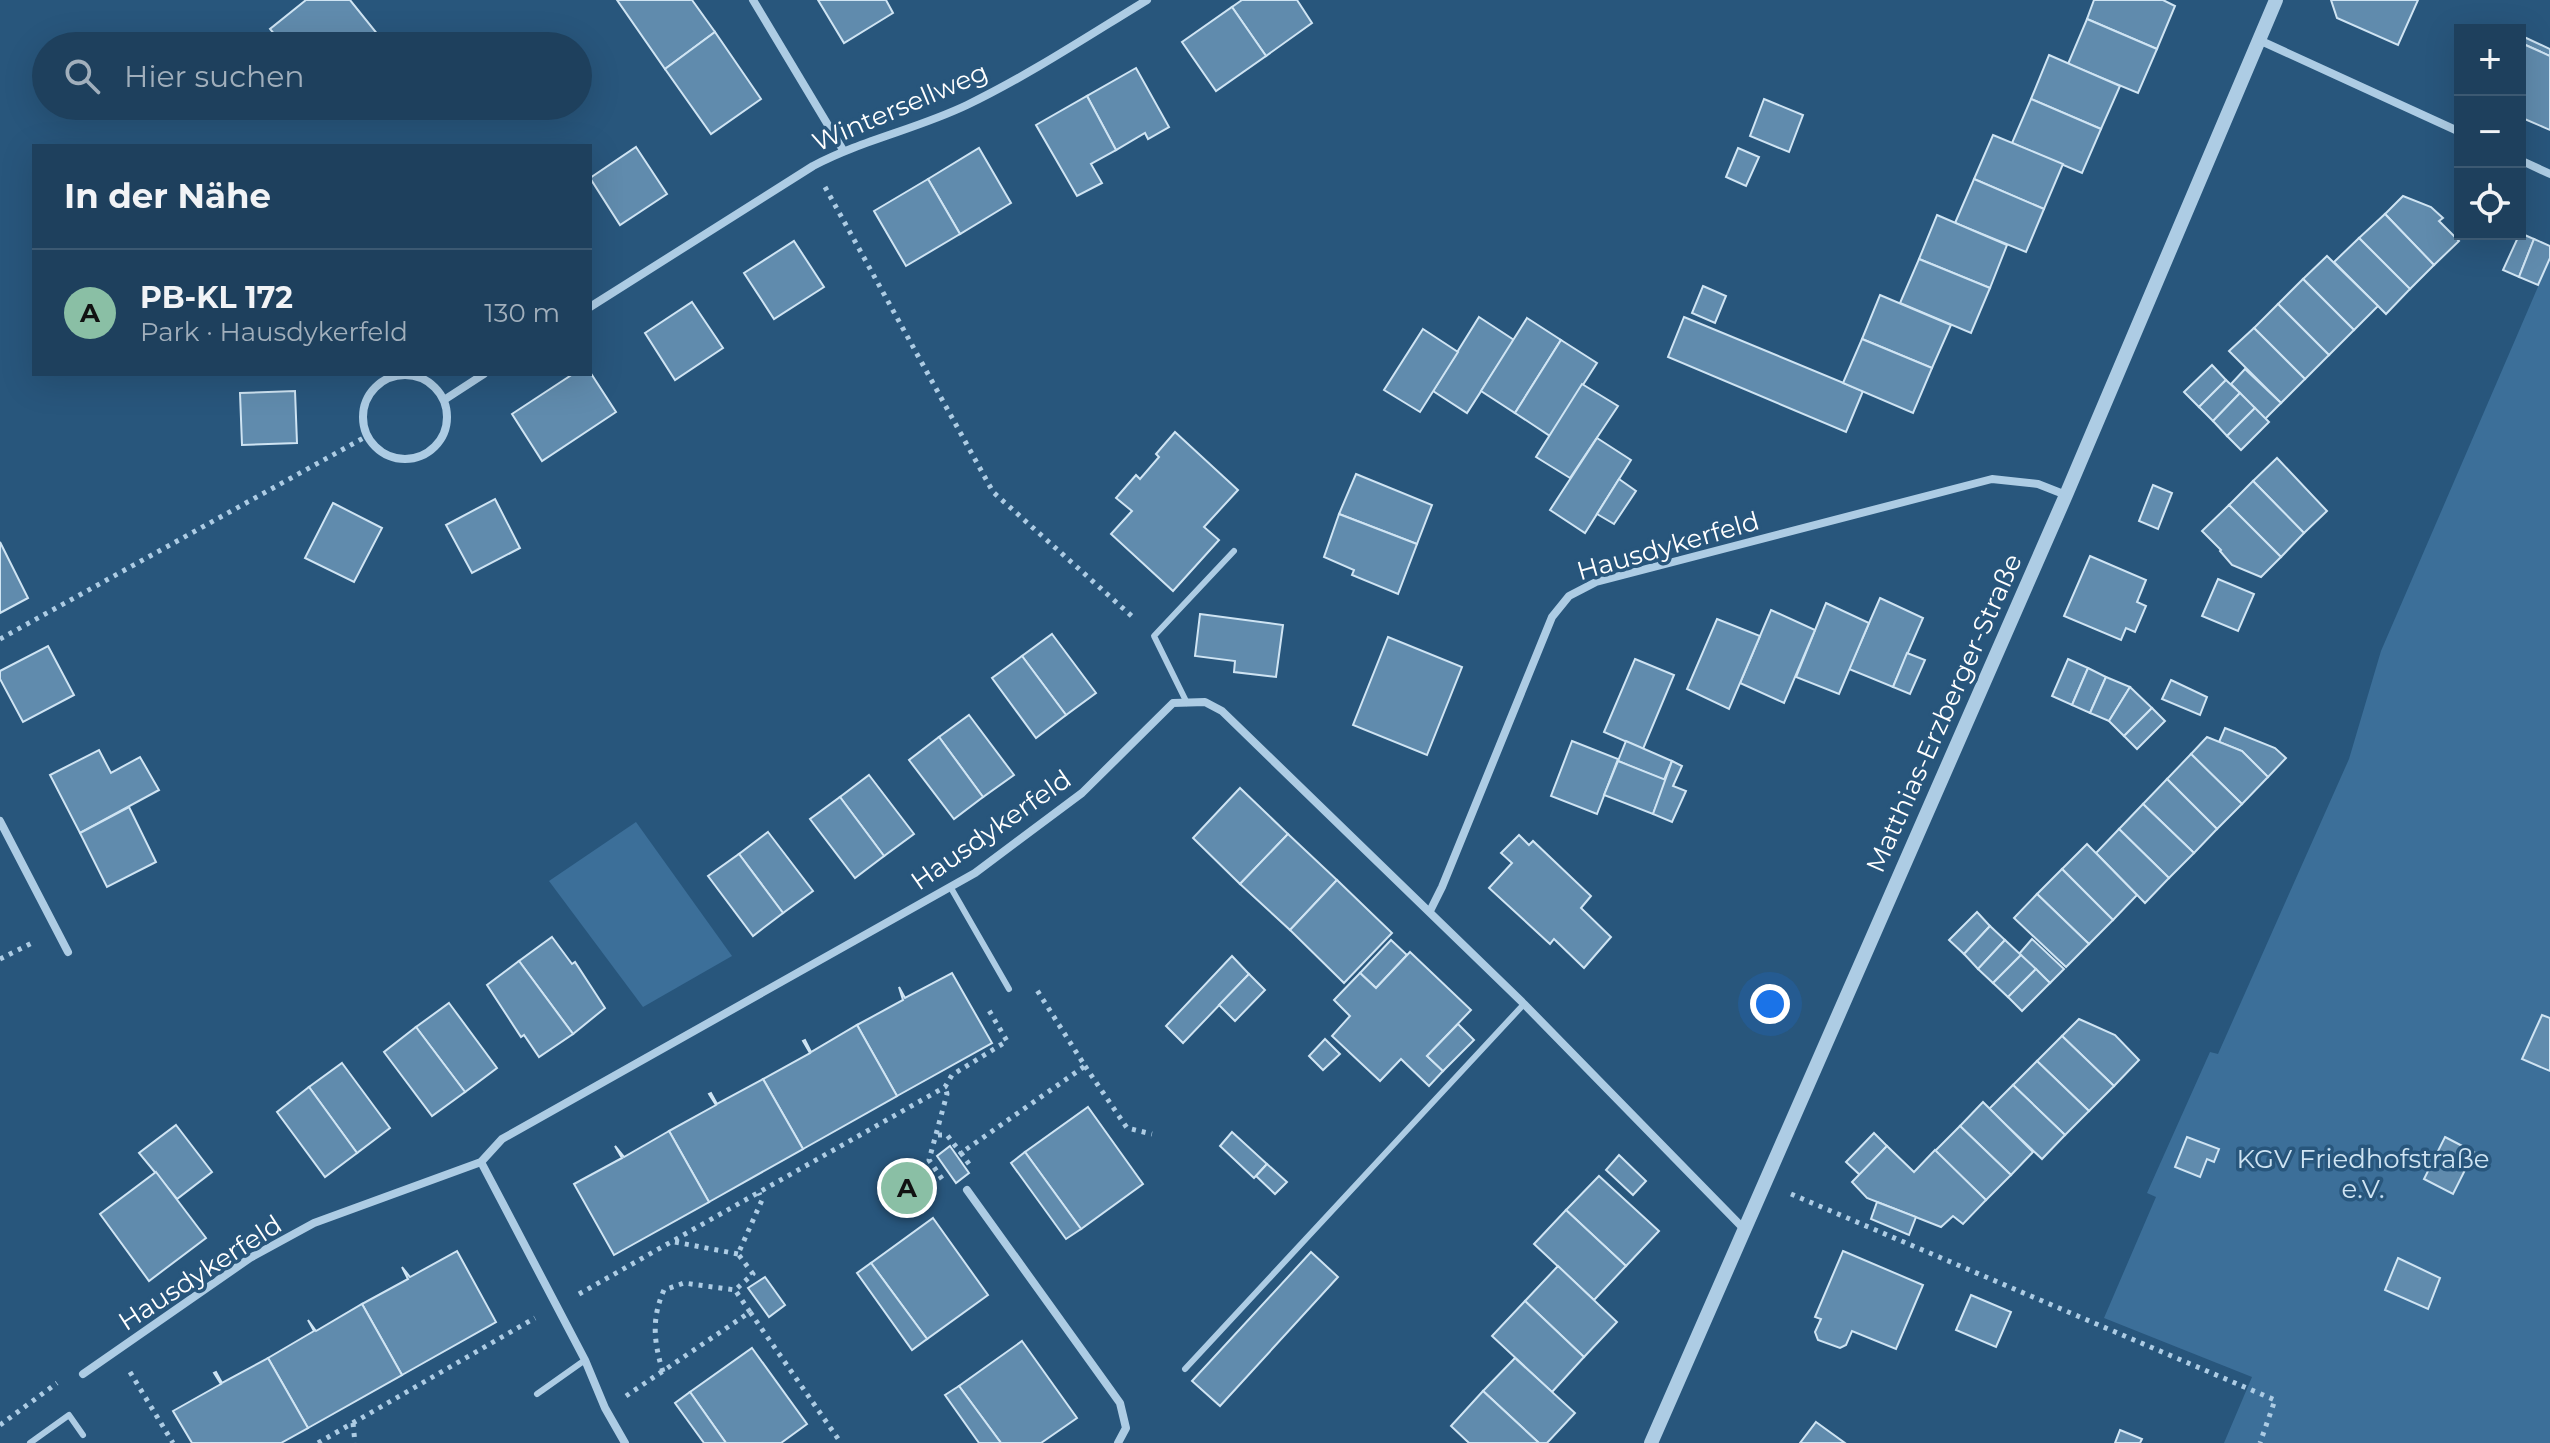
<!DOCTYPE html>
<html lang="de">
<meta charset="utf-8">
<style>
:root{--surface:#1e405d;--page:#264763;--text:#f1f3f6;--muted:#a1afbc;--line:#3c5972;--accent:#8abfa5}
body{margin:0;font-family:Montserrat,sans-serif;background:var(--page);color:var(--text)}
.controls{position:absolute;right:24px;top:24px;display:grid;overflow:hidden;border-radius:0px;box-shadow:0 8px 32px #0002}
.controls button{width:72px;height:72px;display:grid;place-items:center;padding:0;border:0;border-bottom:2px solid var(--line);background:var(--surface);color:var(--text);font:40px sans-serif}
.you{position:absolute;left:1770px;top:1004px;width:28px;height:28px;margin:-20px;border:6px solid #fff;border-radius:50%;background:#1a73e8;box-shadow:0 0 0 12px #1a73e833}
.badge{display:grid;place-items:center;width:52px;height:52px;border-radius:50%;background:var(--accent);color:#111;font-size:26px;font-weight:700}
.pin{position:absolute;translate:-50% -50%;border:4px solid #fff;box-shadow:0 2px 8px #0006}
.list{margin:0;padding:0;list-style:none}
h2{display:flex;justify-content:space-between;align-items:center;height:104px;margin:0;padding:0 32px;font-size:34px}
h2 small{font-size:26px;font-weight:400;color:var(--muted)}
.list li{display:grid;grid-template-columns:52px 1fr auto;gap:24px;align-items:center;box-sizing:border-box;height:128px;padding:0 32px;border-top:2px solid var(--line)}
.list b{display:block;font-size:30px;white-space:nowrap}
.list p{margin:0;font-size:26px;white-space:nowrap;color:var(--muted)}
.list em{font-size:26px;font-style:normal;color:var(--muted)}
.icon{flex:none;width:44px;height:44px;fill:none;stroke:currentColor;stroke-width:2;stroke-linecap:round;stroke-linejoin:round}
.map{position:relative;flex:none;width:2550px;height:1443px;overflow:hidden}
.search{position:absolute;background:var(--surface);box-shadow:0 8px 32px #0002;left:32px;top:32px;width:560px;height:88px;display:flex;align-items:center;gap:20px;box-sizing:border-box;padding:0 28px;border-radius:44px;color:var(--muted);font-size:30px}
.panel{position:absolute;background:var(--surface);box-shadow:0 8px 32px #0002;left:32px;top:144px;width:560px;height:232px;border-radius:0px}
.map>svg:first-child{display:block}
</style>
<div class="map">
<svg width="2550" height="1443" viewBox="0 0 2550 1443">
<rect width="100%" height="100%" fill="#28567c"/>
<g fill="#3c6f99">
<polygon points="2550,259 2550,1443 2224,1443 2252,1377 2104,1318 2156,1197 2147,1193 2210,1052 2218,1054 2349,759 2381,651"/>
<polygon points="636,822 732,956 643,1007 549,881"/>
</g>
<g fill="#608bad" stroke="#cfe4f3" stroke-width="2">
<polygon points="306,0 350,0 379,36 366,46 284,46 270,29"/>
<polygon points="617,0 692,0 715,32 665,69"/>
<polygon points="818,0 886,0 893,13 844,43"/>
<polygon points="1242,0 1297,0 1312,23 1266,56 1232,7"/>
<polygon points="2094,0 2163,0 2175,6 2157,49 2087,19"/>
<polygon points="2331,0 2418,0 2398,45 2337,18"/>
<polygon points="1232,7 1266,56 1216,91 1182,42"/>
<polygon points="2087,19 2157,49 2138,93 2068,64"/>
<polygon points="715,32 761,99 711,134 665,69"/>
<polygon points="2524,37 2550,49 2550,56 2521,43"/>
<polygon points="2521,43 2550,56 2550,130 2520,117"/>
<polygon points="2049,55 2120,86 2101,129 2031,99"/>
<polygon points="1136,68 1169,127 1148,139 1145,133 1116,150 1087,96"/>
<polygon points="1087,96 1116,150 1091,164 1102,183 1077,196 1036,125"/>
<polygon points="1764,99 1803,115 1789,152 1750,136"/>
<polygon points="2031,99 2101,129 2082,173 2012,143"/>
<polygon points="1993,135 2063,164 2044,209 1974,179"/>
<polygon points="636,147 667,194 620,225 590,178"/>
<polygon points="979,148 1011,203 960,234 928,179"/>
<polygon points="1738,148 1759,157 1746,186 1726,177"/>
<polygon points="928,179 960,234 906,266 874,211"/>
<polygon points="1974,179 2044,209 2026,252 1955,223"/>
<polygon points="2403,196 2431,207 2443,218 2439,221 2459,241 2434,265 2385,214"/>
<polygon points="2385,214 2434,265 2410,289 2359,238"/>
<polygon points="1937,215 2007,245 1990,288 1919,259"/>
<polygon points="2520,233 2534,239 2519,277 2503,270"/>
<polygon points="2359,238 2410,289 2386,314 2334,262"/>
<polygon points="2534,239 2550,246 2550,258 2538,285 2519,277"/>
<polygon points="794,241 824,287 774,319 744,273"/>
<polygon points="2327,256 2378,306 2354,330 2303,279"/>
<polygon points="1919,259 1990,288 1971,333 1900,303"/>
<polygon points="2303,279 2354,330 2329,355 2278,304"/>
<polygon points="1703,286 1726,296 1715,323 1692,313"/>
<polygon points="1880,295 1951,325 1932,368 1862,339"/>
<polygon points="692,302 723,348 675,380 645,333"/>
<polygon points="2278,304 2329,355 2305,379 2254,328"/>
<polygon points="1479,317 1514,340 1467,413 1433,391"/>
<polygon points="1684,317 1863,391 1846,432 1668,357"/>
<polygon points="1527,318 1561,340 1515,413 1481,391"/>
<polygon points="2254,328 2305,379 2281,403 2229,351"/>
<polygon points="1423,329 1458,352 1420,412 1384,390"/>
<polygon points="1862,339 1932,368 1913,413 1843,383"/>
<polygon points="1561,340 1597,363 1550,436 1515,413"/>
<polygon points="2212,365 2226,380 2199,407 2184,392"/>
<polygon points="2245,369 2281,403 2265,419 2231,384"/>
<polygon points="590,372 616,412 542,461 512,414 573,374 590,374"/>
<polygon points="2226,380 2240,393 2213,421 2199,407"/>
<polygon points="1582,384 1618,406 1570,478 1536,457"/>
<polygon points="295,391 297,443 242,445 240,393"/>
<polygon points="2240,393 2255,408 2227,436 2213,421"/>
<polygon points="2255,408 2269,422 2241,450 2227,436"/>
<polygon points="1175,432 1238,490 1204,527 1219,540 1173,591 1111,534 1132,511 1116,498 1136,475 1140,479 1159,457 1156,454"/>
<polygon points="1597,438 1631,460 1585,533 1550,510"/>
<polygon points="2277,458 2327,511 2304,533 2253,481"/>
<polygon points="1356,474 1432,505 1417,544 1339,514"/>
<polygon points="1619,479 1636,491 1614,524 1597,514"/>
<polygon points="2253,481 2304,533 2281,557 2229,505"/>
<polygon points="2153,485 2172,493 2158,529 2139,521"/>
<polygon points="495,499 520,548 472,573 446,525"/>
<polygon points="333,503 382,528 354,582 305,558"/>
<polygon points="2229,505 2281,557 2261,577 2232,565 2220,551 2221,550 2202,531"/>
<polygon points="1339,514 1417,544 1398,594 1352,575 1354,570 1324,557"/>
<polygon points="0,542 28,598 0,613"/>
<polygon points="2090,556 2146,580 2137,602 2146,606 2135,632 2126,628 2121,640 2064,616"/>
<polygon points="2218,579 2254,594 2238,631 2202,616"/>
<polygon points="1880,598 1923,618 1893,687 1849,669"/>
<polygon points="1826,603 1869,623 1839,694 1796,677"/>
<polygon points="1771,610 1815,630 1784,703 1740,683"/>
<polygon points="1200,614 1283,625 1276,677 1234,672 1235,661 1195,656"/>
<polygon points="1717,619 1760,636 1729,709 1687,689"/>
<polygon points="1052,634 1096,693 1066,715 1022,656"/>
<polygon points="1388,637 1462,667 1427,755 1353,725"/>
<polygon points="48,646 74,695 23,722 0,679 0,671"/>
<polygon points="1907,653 1925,660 1910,694 1893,687"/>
<polygon points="1022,656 1066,715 1036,738 992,678"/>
<polygon points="1635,659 1674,675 1643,749 1604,732"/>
<polygon points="2068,659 2088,668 2072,705 2052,696"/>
<polygon points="2088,668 2106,677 2090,713 2072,705"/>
<polygon points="2106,677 2130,687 2109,721 2090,713"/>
<polygon points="2171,680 2207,697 2200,715 2162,699"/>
<polygon points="2130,687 2152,708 2124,736 2109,721"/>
<polygon points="2152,708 2165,721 2137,749 2124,736"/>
<polygon points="969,715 1014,775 983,797 939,737"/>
<polygon points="2225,728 2275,748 2286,758 2268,777 2242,751 2219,742"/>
<polygon points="939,737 983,797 954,819 909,760"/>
<polygon points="2207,737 2242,751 2268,777 2242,804 2191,754"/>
<polygon points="1572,741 1618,759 1597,814 1551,796"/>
<polygon points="1626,741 1672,761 1664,780 1618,761"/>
<polygon points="99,750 111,773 140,757 159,790 80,833 50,775"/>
<polygon points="2191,754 2242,804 2217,829 2167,779"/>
<polygon points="1618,761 1666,780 1653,814 1604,795"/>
<polygon points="1672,761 1682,766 1673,786 1686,791 1672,822 1653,814"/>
<polygon points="869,775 914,834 884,856 840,797"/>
<polygon points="2167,779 2217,829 2194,853 2143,804"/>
<polygon points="1240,788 1288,834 1240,884 1193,838"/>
<polygon points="840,797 884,856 855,878 810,819"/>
<polygon points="2143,804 2194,853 2169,878 2119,829"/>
<polygon points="129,807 156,862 107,887 80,833"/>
<polygon points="2119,829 2169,878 2145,903 2096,853"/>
<polygon points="768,832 813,891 783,913 739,854"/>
<polygon points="1288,834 1337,880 1290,930 1240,884"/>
<polygon points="1519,835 1529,845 1533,841 1591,896 1581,908 1611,937 1584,968 1554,939 1550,944 1489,888 1512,863 1501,853"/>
<polygon points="2087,844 2137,895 2113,920 2062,869"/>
<polygon points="739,854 783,913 753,936 708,876"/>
<polygon points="2062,869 2113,920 2089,944 2037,894"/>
<polygon points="1337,880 1392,933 1344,983 1290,930"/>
<polygon points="2037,894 2089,944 2066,967 2014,918"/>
<polygon points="1977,912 1990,926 1964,954 1949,940"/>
<polygon points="1990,926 2005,940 1978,969 1964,954"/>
<polygon points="552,937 572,964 575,962 605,1008 573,1034 519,961"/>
<polygon points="2032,939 2064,969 2050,983 2019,954"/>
<polygon points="1391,940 1407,955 1376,988 1360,973"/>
<polygon points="2005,940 2021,955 1993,983 1978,969"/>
<polygon points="1410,952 1471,1010 1427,1056 1443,1071 1429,1086 1401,1059 1380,1081 1332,1036 1350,1016 1334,1000 1360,973 1376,988"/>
<polygon points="2021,955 2036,969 2008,997 1993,983"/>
<polygon points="1232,956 1249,974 1183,1043 1166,1026"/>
<polygon points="519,961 573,1034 539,1057 524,1035 521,1037 487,985"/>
<polygon points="2036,969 2050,983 2022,1011 2008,997"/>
<polygon points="952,973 992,1043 897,1096 857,1025 903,1000 899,987 905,998"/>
<polygon points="1249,974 1265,990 1235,1021 1219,1005"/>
<polygon points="449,1003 497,1068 465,1092 416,1027"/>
<polygon points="2542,1015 2550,1018 2550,1071 2522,1059"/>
<polygon points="2079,1019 2115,1035 2139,1060 2114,1086 2062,1036"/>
<polygon points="1458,1024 1474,1040 1443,1071 1427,1056"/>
<polygon points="857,1025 897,1096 803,1149 763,1079 810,1053 803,1041 805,1040 811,1052"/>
<polygon points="416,1027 465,1092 432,1116 384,1052"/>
<polygon points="2062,1036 2114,1086 2089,1111 2037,1061"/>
<polygon points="1325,1039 1340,1054 1323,1070 1309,1056"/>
<polygon points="2037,1061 2089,1111 2065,1135 2013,1085"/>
<polygon points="342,1063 390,1128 357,1153 309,1087"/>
<polygon points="763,1079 803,1149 709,1202 669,1131 716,1105 709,1094 711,1093 717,1104"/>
<polygon points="2013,1085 2065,1135 2042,1159 1989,1109"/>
<polygon points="309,1087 357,1153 325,1177 277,1112"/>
<polygon points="1983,1102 2033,1152 2011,1175 1960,1126"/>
<polygon points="1088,1107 1143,1184 1081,1229 1025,1152"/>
<polygon points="176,1125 212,1172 177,1199 139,1153"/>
<polygon points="1960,1126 2011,1175 1986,1200 1935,1151"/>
<polygon points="669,1131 709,1202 614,1255 574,1184 622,1158 615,1146 624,1157"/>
<polygon points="1232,1132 1267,1164 1254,1178 1220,1146"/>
<polygon points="1874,1133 1887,1146 1860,1175 1846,1162"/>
<polygon points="2187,1137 2219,1149 2214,1162 2207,1159 2200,1177 2175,1167"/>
<polygon points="2445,1137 2474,1152 2453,1194 2424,1179"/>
<polygon points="950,1146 969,1173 956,1183 937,1156"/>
<polygon points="1887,1146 1914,1172 1935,1150 1986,1200 1963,1224 1953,1216 1941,1227 1867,1198 1852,1182"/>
<polygon points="1025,1152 1081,1229 1066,1239 1011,1163"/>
<polygon points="1619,1155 1646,1181 1633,1195 1606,1170"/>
<polygon points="1267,1164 1287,1182 1275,1194 1256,1176"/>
<polygon points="156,1172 206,1238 149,1281 100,1214"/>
<polygon points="1599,1176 1659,1231 1626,1266 1566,1210"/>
<polygon points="1877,1202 1916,1217 1909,1235 1871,1219"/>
<polygon points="1566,1210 1626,1266 1594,1300 1534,1244"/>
<polygon points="933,1218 988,1295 927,1339 871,1263"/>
<polygon points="457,1251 496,1322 402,1375 362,1304 408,1279 402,1267 410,1277"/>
<polygon points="1843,1251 1923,1285 1896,1349 1852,1331 1846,1345 1840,1348 1818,1340 1815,1332 1821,1319 1815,1317"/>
<polygon points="1311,1252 1338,1277 1220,1406 1192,1381"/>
<polygon points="2398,1258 2440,1278 2428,1309 2385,1290"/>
<polygon points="871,1263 927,1339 912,1350 857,1273"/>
<polygon points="1558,1266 1617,1322 1584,1357 1525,1301"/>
<polygon points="765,1277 785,1305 769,1317 748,1288"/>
<polygon points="1971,1295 2011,1312 1996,1347 1956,1330"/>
<polygon points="1525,1301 1584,1357 1552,1392 1492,1336"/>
<polygon points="362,1304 402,1375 308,1428 268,1358 314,1331 308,1320 316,1331"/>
<polygon points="1022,1341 1077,1418 1041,1443 1001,1443 959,1386"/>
<polygon points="752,1348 807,1424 781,1443 726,1443 690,1392"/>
<polygon points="268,1358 308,1428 281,1443 192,1443 173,1411 221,1384 214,1373 216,1372 222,1383"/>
<polygon points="1515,1358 1575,1413 1547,1443 1539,1443 1483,1391"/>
<polygon points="959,1386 1001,1443 979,1443 945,1395"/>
<polygon points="1483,1391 1539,1443 1469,1443 1451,1426"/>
<polygon points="690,1392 726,1443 704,1443 675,1403"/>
<polygon points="1816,1422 1845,1443 1800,1443"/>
<polygon points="2120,1430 2142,1439 2140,1443 2115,1443"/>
</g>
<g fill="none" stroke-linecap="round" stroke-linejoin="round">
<g stroke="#adcce4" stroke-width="5" stroke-dasharray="4 6" stroke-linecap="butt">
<polyline points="825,187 993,492 1135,619"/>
<polyline points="0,639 367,436"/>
<polyline points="0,959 34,942"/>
<polyline points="1085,1066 1127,1128 1152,1134"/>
<polyline points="938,1135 947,1135 961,1153"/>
<polyline points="969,1164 961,1153 1085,1066 1035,987"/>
<polyline points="942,1179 929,1160 947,1094 945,1087"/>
<polyline points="1791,1194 2275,1400 2260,1443"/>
<polyline points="675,1242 738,1254"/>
<polyline points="579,1294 945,1087 952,1075 1007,1041 987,1007"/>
<polyline points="750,1312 735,1290 753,1274 738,1254 762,1200 759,1193"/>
<polyline points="130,1372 173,1443"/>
<path d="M663,1372C654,1343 651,1319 664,1290L684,1283L735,1290"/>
<polyline points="626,1396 750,1312 841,1443"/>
<polyline points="353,1423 355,1443"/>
<polyline points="0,1425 57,1383"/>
<polyline points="318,1443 535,1318"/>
</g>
<g stroke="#adcce4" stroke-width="6">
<polyline points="1187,703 1154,636 1234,551"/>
<polyline points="951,888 1009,989"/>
<polyline points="1185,1369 1524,1004"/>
<polyline points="537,1394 585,1360"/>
<polyline points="30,1443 69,1415 83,1435"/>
</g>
<g stroke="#adcce4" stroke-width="8">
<polyline points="753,0 843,150"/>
<polyline points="2259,40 2460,132"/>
<polyline points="2520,160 2550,174"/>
<path d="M590,307L813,166C862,140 917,129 967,105C1029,75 1088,36 1147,0"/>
<circle cx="405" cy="417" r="42"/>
<polyline points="444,400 484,374"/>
<polyline points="0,821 68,952"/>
<polyline points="1430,911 1442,887 1552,617 1569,596 1596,582 1992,479 2038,484 2066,495"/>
<polyline points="481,1162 585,1360 605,1408 625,1443"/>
<polyline points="967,1190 1120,1403 1126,1428 1118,1443"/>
<polyline points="83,1374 250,1258 314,1223 481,1162 502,1139 975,873 1082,793 1173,703 1205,702 1222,711 1524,1004 1744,1229"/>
</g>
<polyline stroke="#adcce4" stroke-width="14" points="1651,1443 2066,495 2276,0"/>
</g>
<g text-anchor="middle" stroke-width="7" stroke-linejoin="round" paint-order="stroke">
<g font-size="26" fill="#fff" stroke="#28567c">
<text transform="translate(900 107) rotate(-23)" y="9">Wintersellweg</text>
<text transform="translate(1668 546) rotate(-16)" y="9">Hausdykerfeld</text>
<text transform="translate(1944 713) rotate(-66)" y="9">Matthias-Erzberger-Straße</text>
<text transform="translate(991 830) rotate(-35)" y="9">Hausdykerfeld</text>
<text transform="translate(200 1273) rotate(-33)" y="9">Hausdykerfeld</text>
</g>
<g font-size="26" fill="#cfe4f3" stroke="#28567c">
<text x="2363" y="1168">KGV Friedhofstraße<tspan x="2363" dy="30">e.V.</tspan></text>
</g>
</g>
</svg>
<div class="controls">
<button>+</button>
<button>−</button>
<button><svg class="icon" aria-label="locate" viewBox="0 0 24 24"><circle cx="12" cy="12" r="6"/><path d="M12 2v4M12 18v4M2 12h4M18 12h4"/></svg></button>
</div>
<div class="you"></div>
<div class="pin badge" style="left:907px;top:1188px">A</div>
<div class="search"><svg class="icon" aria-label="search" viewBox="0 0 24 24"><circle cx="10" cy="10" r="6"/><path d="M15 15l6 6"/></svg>Hier suchen</div>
<section class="panel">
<h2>In der Nähe<small></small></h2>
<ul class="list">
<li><span class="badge">A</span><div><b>PB-KL 172</b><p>Park · Hausdykerfeld</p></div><em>130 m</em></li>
</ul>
</section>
</div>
